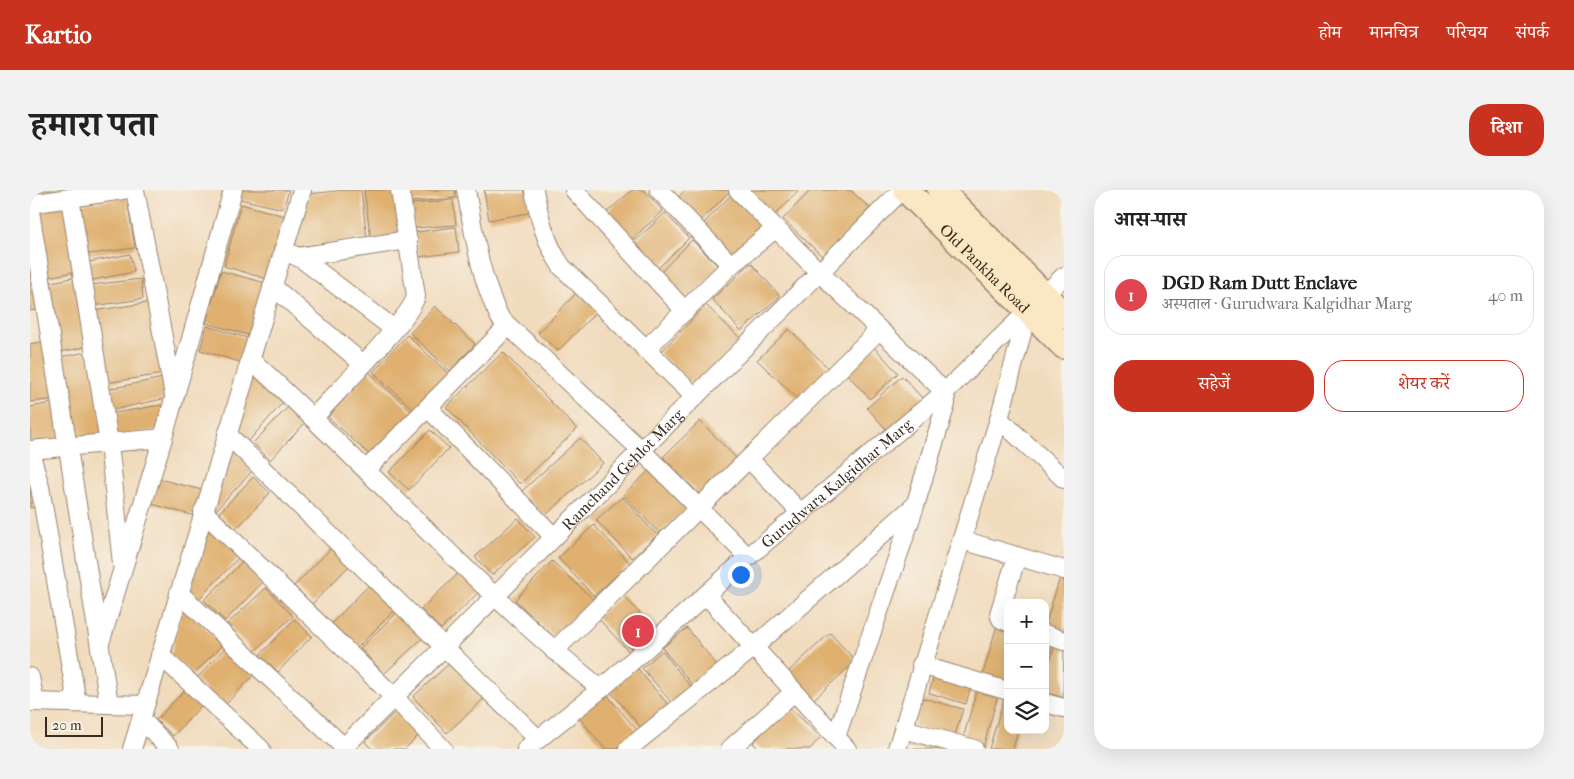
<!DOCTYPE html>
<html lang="hi">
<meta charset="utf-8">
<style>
:root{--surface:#fff;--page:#f2f2f2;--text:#222;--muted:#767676;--line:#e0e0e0;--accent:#c8321e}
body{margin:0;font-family:"IM FELL French Canon","Noto Serif Devanagari",serif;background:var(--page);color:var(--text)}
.controls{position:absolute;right:15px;bottom:15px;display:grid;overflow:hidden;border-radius:10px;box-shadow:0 5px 20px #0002}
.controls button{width:45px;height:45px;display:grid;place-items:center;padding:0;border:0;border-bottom:1px solid var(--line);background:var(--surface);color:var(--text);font:25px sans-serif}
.scale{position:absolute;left:15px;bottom:12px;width:58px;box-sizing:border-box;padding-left:5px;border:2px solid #3b2a1e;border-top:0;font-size:14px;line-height:18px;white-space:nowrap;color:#3b2a1e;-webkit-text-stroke:4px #f7f3e8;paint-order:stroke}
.you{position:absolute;left:710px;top:384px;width:18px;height:18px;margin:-12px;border:4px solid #fff;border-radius:50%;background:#1a73e8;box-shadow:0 0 0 8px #1a73e833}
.badge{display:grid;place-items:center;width:32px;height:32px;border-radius:50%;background:var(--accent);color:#fff;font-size:16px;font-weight:700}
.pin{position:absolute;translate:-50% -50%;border:2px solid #fff;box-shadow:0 1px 5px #0006}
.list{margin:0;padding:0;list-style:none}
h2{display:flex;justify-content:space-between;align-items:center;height:65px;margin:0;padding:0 20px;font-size:21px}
h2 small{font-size:16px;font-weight:400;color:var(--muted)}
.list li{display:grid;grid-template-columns:32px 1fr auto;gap:15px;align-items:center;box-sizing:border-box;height:80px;margin:0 10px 10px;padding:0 10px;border:1px solid var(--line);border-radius:20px}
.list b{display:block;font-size:19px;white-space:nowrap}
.list p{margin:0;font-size:16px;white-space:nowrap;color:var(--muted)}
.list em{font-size:16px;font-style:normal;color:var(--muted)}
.actions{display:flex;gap:10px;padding:15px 20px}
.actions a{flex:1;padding:11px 0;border:1px solid var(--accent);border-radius:20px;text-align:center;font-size:18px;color:var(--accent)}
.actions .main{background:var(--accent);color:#fff}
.icon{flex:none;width:28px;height:28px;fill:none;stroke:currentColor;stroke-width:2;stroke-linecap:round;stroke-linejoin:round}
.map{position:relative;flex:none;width:1034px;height:559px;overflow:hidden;border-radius:20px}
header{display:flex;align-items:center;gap:30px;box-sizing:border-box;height:70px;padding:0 25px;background:var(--accent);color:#fff}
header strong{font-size:24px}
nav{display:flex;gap:28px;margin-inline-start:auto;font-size:18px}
.intro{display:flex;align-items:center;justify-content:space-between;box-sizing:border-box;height:120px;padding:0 30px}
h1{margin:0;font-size:35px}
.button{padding:12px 22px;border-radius:20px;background:var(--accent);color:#fff;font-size:18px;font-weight:700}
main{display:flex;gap:30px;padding:0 30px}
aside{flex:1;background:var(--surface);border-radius:20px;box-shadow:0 5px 20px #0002}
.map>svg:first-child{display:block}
</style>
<header>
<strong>Kartio</strong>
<nav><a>होम</a><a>मानचित्र</a><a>परिचय</a><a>संपर्क</a></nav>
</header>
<div class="intro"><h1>हमारा पता</h1><a class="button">दिशा</a></div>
<main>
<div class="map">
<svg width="1034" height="559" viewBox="0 0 1034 559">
<rect width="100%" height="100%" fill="#f7f3e8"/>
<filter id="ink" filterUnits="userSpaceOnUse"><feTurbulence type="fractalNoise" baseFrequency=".02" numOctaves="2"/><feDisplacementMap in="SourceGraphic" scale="10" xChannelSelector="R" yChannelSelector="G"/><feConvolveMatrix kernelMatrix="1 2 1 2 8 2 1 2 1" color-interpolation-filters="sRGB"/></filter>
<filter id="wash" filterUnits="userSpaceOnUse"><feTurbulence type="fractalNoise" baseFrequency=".0096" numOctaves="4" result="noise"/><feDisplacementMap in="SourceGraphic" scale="20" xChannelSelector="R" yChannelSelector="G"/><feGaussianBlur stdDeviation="1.12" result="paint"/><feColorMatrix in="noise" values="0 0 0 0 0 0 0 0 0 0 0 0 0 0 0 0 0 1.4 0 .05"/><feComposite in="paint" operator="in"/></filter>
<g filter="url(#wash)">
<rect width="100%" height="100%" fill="#f1dbbd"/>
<g id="blocks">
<g fill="#dfb070">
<polygon points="0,0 28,0 28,4 0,9"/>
<polygon points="212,0 259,0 253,19 210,9"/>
<polygon points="315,0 331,0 337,49 258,58 279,4"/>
<polygon points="334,0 364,0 370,46 341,50"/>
<polygon points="380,0 425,0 426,8 381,12"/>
<polygon points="454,0 501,0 504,22 459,30"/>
<polygon points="602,0 614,0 633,21 600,51 575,24"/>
<polygon points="655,0 701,0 669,33 645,11"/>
<polygon points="717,0 769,0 744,26"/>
<polygon points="781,0 820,0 840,18 793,67 753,29"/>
<polygon points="703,3 736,35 704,68 671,36"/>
<polygon points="97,8 105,58 52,65 44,15"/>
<polygon points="423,10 426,35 385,38 382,14"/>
<polygon points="37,13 50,81 18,87 5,19"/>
<polygon points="211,14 255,26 237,89 194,76"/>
<polygon points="635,23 659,48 626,80 601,55"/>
<polygon points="426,37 429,62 389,67 386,42"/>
<polygon points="0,43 16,118 0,121"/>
<polygon points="662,50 690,78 655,112 628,85"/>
<polygon points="100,64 104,82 58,91 54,73"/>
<polygon points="721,73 750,106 711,141 682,109"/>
<polygon points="191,81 236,93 222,146 176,133"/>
<polygon points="47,87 61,156 30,162 16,93"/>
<polygon points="111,89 113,109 63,116 60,95"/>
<polygon points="548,101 568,120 528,161 508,143"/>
<polygon points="122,112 134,184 75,193 63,121"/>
<polygon points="676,115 711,149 665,197 630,163"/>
<polygon points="405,116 445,154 420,181 380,143"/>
<polygon points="177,136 221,149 213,173 170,160"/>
<polygon points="759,139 799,179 769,210 727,170"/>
<polygon points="377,145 421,186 387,223 343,182"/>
<polygon points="21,150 28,209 0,212 0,154"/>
<polygon points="843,156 868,183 840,209 815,182"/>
<polygon points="62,161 73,247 43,254 30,167"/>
<polygon points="473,162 547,239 490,294 416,217"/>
<polygon points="223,180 255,210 217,253 206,244"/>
<polygon points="339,182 384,224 343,268 298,227"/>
<polygon points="872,186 894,210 858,241 837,218"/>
<polygon points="133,188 137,208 78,221 73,200"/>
<polygon points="28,212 34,253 1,257 0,217"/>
<polygon points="131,215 135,238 83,247 79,224"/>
<polygon points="259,216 276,232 240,270 223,253"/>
<polygon points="670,231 709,271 672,307 633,267"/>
<polygon points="400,240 419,258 379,300 359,282"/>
<polygon points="550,248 573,273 515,326 492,301"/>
<polygon points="203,256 224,279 184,322 189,300"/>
<polygon points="622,278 658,317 629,343 593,305"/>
<polygon points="223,287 240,303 206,339 189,323"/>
<polygon points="0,289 8,316 0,318"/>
<polygon points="129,289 172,300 165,326 122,314"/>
<polygon points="592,307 627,345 602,368 566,330"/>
<polygon points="488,328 505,347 462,385 445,367"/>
<polygon points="564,335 600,373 564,406 528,368"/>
<polygon points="180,337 211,365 168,410 156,399"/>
<polygon points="305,354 323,372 282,414 264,396"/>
<polygon points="522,371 564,410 527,450 485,410"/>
<polygon points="212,372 233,392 195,431 174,410"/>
<polygon points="433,379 452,399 411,439 391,419"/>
<polygon points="1031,384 1034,385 1034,442 1015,436"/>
<polygon points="344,390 369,416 327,458 302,433"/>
<polygon points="236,398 263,426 224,462 197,434"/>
<polygon points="593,405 626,441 601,464 567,427"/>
<polygon points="153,416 192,455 164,484 141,465"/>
<polygon points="374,416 399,442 354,484 330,458"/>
<polygon points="264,429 282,446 248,482 230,465"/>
<polygon points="967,435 978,438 978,495 952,487"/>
<polygon points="657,438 690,479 665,498 632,458"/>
<polygon points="800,443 826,471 783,510 757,483"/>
<polygon points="1015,449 1024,451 1016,478 1015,477"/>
<polygon points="1025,455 1034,457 1033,508 1015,502 1015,488"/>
<polygon points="197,456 226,483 194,516 166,489"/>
<polygon points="632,461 662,498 643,514 612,478"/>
<polygon points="424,469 458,505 417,543 383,507"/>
<polygon points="607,478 641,518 614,541 580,501"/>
<polygon points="905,481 942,492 936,514 899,503"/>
<polygon points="156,499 172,515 143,546 126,530"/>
<polygon points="947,499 968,505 953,558 932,552"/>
<polygon points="574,501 610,544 592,559 575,559 546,524"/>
<polygon points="892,508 933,519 924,548 884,536"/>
<polygon points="974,508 978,510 978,540 988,540 983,559 959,559"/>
<polygon points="758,516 791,547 780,559 729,559 723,553"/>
<polygon points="367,520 390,544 375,559 342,559 335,552"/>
<polygon points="882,542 921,559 876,559"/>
</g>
</g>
</g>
<g filter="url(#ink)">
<use href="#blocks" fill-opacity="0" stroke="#96826e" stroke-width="1"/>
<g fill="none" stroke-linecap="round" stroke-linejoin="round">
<g stroke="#96826e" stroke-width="20">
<g id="street">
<polyline points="105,0 144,205"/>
<path d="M436,0C444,44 450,88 470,128L611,260L718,367"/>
<path d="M504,0C509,27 516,54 532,77L665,207"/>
<polyline points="544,0 655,121"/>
<polyline points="629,0 701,75"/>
<polyline points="708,0 789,82 915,202 916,214 885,316 806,547"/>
<polyline points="40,8 79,253 92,374"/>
<polyline points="0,14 93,0"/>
<polyline points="0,21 79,514"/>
<polyline points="253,60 272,69 364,139"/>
<polyline points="268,67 378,50"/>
<polyline points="242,96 333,174"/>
<polyline points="615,160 701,75 745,39"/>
<path d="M220,169C339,277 446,399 571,499"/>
<polyline points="398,218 524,347"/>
<path d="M284,227C304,205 381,129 386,106L370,0"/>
<polyline points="969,229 1034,289"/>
<polyline points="197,244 508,549"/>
<polyline points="0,260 133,248"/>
<polyline points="0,261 10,297 47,513"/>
<polyline points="719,269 772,324"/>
<polyline points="337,279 477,137"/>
<polyline points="173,321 364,507 413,559"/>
<polyline points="932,350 1034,380"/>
<polyline points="149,403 316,559"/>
<polyline points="676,405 817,559"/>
<polyline points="978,432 971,429 969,424 987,366"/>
<polyline points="1015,444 1034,451"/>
<polyline points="71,450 133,248 203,0"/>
<polyline points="524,461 849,140"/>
<polyline points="130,465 231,559"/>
<polyline points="891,475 978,501"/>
<polyline points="0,487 5,512"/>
<polyline points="0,512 115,515"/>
<polyline points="1015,513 1034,518"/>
<polyline points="111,529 140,559"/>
<polyline points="874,539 944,559"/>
<polyline points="102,559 272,0"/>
<path id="s1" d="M312,559L872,0"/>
<path id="s2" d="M496,559L571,499L718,367L915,202L1034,86"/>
<polyline points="598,559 723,458 884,316"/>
<polyline points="700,559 764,502"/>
<polyline points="867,559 969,229 998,121"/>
</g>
</g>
<g stroke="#96826e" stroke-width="28">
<g id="secondary">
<path id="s3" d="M876,0L1034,156"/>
<polyline points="910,0 1034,125"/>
</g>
</g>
<use href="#street" stroke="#fff" stroke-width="18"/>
<use href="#secondary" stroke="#fbe7c3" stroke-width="25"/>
</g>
</g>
<g text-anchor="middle" stroke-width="4" stroke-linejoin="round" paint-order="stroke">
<g font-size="16" fill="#3b2a1e" stroke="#f7f3e8">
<text dy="6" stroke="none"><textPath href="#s3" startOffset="111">Old Pankha Road</textPath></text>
<text dy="6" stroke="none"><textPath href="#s1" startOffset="396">Ramchand Gehlot Marg</textPath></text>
<text dy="6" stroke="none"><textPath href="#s2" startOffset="409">Gurudwara Kalgidhar Marg</textPath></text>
</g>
</g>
</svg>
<div class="controls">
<button>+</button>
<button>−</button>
<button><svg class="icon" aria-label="layers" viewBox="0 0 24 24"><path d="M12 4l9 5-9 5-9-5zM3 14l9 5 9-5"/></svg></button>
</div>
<div class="scale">20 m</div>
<div class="you"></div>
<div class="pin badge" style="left:608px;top:441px;background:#e0444e">1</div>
</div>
<aside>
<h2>आस-पास<small></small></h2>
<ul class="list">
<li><span class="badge" style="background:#e0444e">1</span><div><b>DGD Ram Dutt Enclave</b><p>अस्पताल · Gurudwara Kalgidhar Marg</p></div><em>40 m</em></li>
</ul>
<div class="actions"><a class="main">सहेजें</a><a>शेयर करें</a></div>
</aside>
</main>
